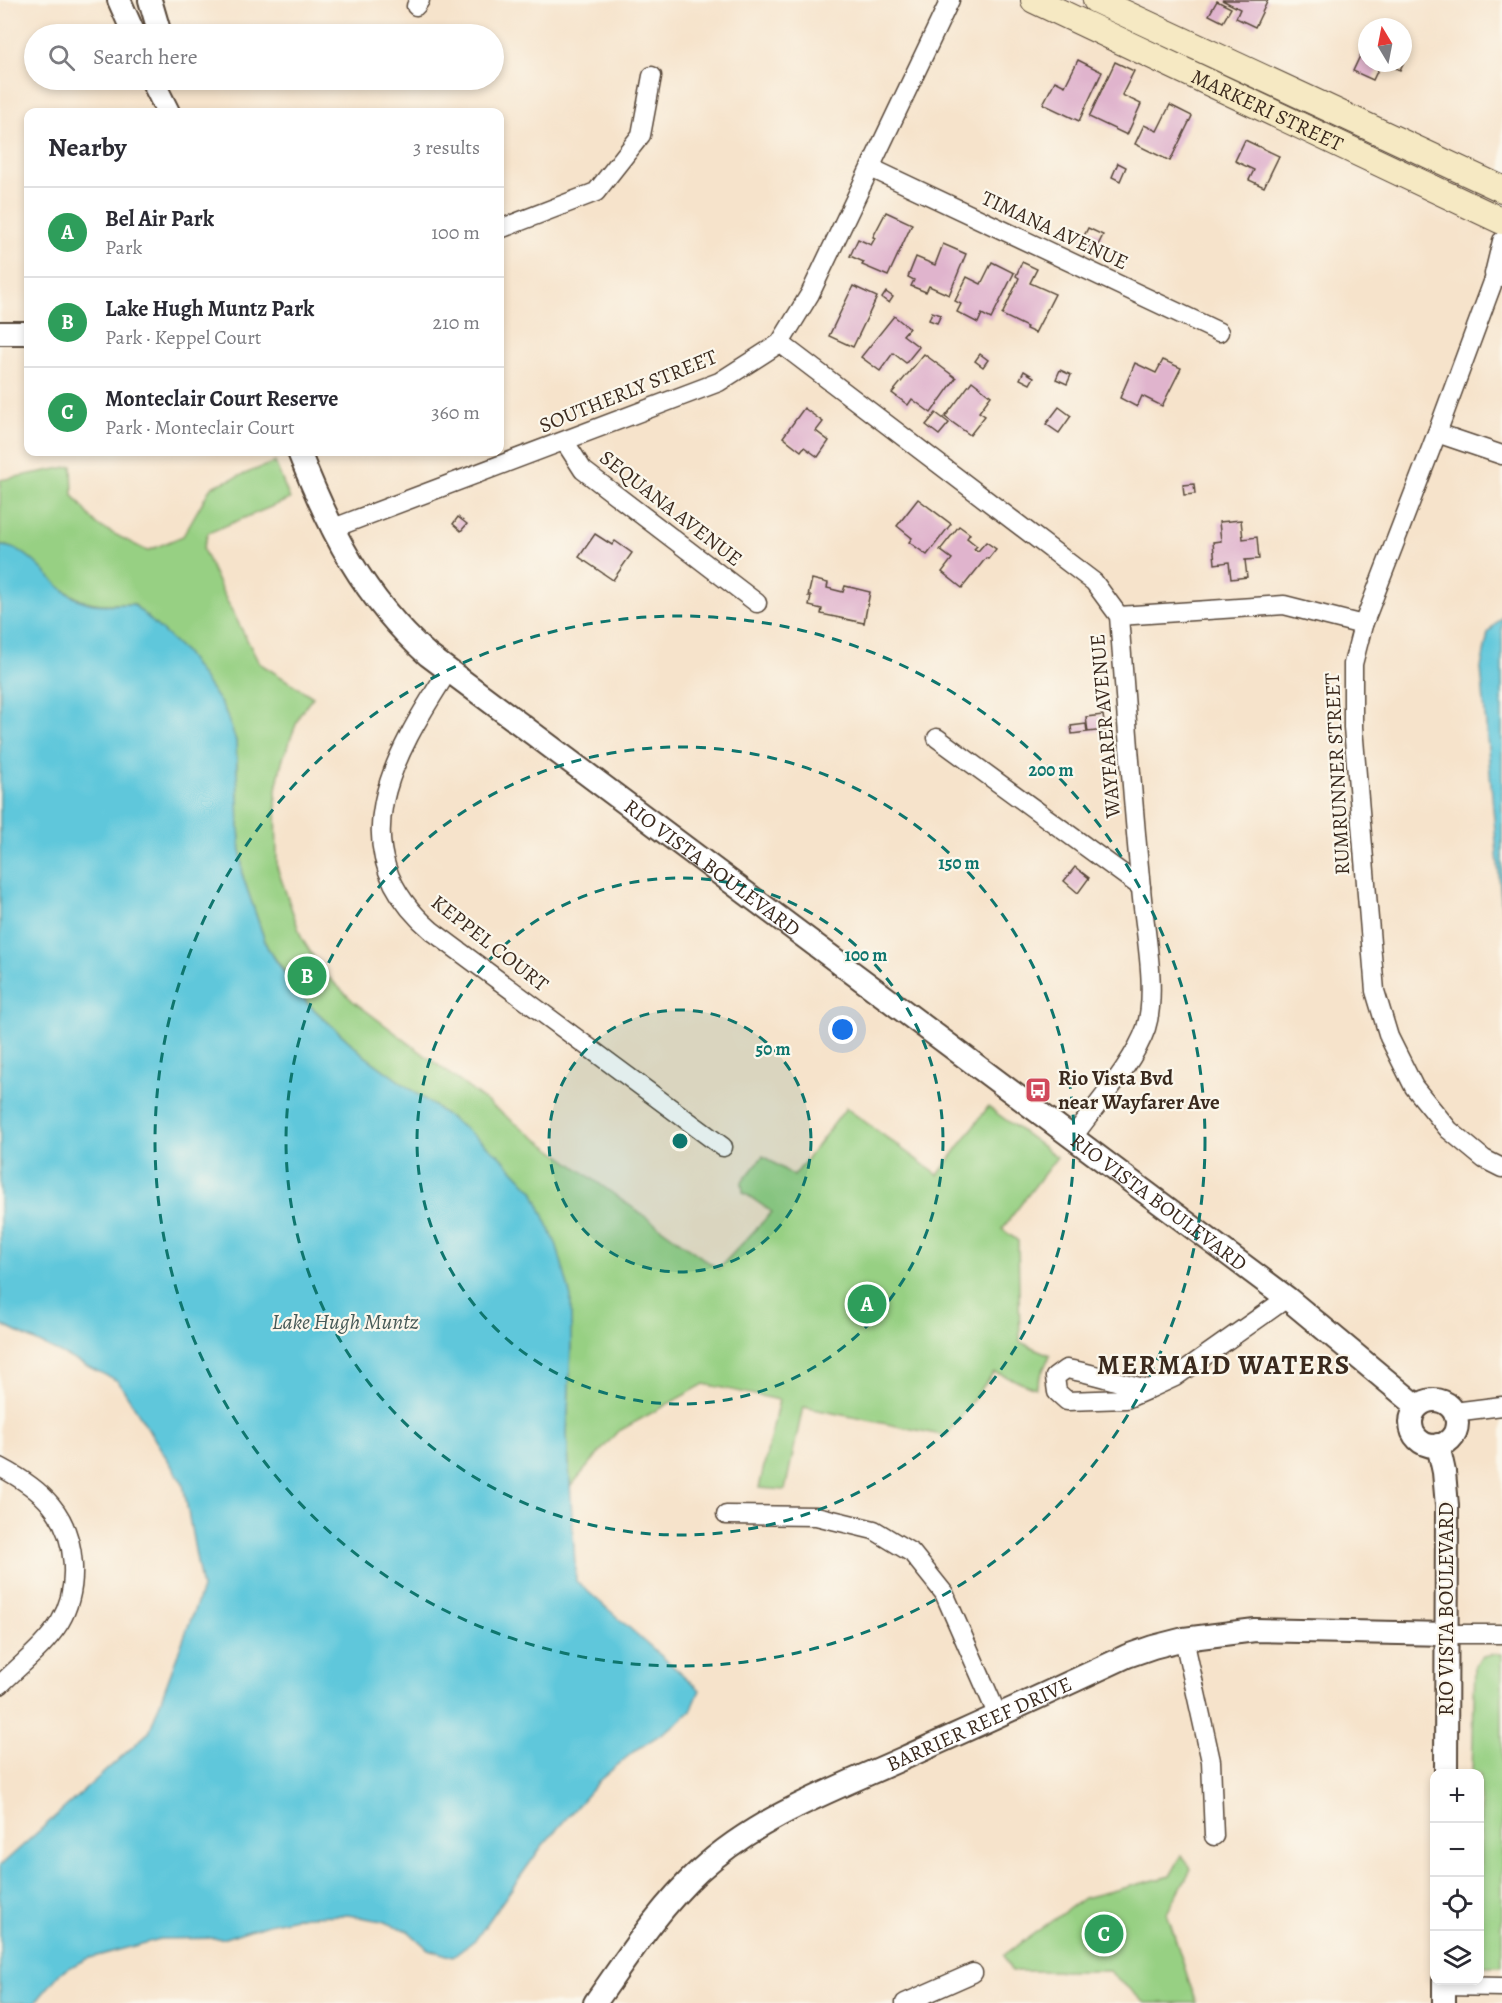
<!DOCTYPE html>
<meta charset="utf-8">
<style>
:root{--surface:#fff;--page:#f7f7f7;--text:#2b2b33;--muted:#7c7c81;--line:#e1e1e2;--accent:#d93025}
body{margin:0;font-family:Alegreya,serif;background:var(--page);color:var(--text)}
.controls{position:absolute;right:18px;bottom:18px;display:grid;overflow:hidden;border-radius:12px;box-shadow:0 3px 9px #0003}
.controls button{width:54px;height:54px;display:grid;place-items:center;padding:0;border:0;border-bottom:2px solid var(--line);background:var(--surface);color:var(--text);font:30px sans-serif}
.compass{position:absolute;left:1358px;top:18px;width:54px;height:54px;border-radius:50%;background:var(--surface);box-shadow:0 3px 9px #0003;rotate:350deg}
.you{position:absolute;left:843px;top:1030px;width:21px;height:21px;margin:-15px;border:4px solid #fff;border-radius:50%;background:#1a73e8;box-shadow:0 0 0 9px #1a73e833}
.badge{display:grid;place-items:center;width:39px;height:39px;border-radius:50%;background:var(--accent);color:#fff;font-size:20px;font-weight:700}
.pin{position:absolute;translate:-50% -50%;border:3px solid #fff;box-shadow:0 2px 6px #0006}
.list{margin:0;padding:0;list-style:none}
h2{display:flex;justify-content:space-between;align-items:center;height:78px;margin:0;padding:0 24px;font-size:26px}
h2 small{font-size:20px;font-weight:400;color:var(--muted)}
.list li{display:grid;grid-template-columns:39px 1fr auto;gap:18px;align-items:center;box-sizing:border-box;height:90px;padding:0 24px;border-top:2px solid var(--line)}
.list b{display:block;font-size:22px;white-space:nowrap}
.list p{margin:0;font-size:20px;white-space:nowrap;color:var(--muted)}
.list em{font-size:20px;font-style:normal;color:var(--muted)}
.icon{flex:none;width:33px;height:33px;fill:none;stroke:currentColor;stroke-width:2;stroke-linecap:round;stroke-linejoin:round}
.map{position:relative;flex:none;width:1502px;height:2003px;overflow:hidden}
.search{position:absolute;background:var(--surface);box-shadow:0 3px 9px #0003;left:24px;top:24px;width:480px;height:66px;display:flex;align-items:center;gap:15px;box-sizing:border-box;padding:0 21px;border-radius:33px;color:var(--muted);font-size:22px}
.panel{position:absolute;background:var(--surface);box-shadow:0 3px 9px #0003;left:24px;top:108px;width:480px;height:348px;border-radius:12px}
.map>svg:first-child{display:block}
</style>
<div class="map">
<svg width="1502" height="2003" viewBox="0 0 1502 2003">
<rect width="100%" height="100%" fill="#fbf7ec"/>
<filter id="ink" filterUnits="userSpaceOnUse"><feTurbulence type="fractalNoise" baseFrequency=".0167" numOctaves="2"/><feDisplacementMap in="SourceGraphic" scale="12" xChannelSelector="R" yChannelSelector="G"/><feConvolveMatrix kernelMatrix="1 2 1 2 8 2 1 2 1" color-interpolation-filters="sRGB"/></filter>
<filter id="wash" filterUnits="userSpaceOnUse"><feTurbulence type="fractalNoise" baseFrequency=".008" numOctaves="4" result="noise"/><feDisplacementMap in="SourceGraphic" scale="24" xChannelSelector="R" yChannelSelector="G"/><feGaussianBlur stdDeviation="1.35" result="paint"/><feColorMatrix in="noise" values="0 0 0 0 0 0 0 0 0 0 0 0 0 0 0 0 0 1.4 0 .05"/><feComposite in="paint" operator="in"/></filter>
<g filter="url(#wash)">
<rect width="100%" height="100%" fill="#f6e3cb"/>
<g fill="#97d083" stroke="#697d50" stroke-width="1.5">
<polygon points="275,462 290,499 208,533 203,549 223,593 259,663 313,697 300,714 282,761 276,789 277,867 302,939 324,973 353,1001 515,1123 718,1269 772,1212 743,1192 742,1182 763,1156 794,1176 846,1108 938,1175 988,1107 1057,1157 1002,1229 1018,1241 1020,1342 1050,1355 1035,1388 994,1372 946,1436 803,1407 785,1490 759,1488 779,1400 704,1384 617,1432 570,1487 567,1434 571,1346 464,1128 366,1057 308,1004 267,947 243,877 239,829 236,741 224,708 211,690 134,604 101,604 82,601 62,589 7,546 0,546 0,480 72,466 73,495 97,525 147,551 183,536 211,487"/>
<polygon points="1493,1654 1502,1654 1502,1966 1482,1966 1480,1939 1480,1774 1472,1773 1475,1665 1483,1656"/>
<polygon points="1182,1855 1191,1869 1167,1913 1196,2003 1145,2003 1109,1971 1011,1971 1004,1955 1084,1898 1170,1876"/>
</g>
<g fill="#5fc7db" stroke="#4d787c" stroke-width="1.5">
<path d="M0,546C35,546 51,591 83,601C98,607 117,604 133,604L185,652L224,708L236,741L239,829L243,877L267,947L289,980L308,1004L366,1057L464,1128L499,1155L533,1191L557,1246L571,1297V1345L567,1434L576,1581L700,1690L691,1711L678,1723L633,1752L600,1780L542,1846L476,1939L453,1957L428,1949L408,1931L382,1921L348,1915L305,1916L268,1924L225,1938L160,1939L86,1959L61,1972L35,2003H0V1866L149,1732L202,1589L183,1484L118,1381L0,1324Z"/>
<polygon points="1502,616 1502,911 1481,668 1488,633"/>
</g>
<g id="blocks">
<g fill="#e0b4cd">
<polygon points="1222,0 1268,0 1255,27 1236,18 1240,9"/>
<polygon points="1217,1 1231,8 1223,22 1209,15"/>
<polygon points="1367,41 1367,63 1381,63 1373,80 1353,71"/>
<polygon points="1403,43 1411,46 1400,70 1385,63 1403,63"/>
<polygon points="1078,60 1102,72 1079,121 1043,104 1055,81 1065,86"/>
<polygon points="1115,62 1134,71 1122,95 1141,104 1127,135 1089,117"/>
<polygon points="1170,105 1192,116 1170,161 1135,144 1144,125 1157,131"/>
<polygon points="1245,140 1279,156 1264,187 1249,180 1254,170 1235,161"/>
<polygon points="1118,163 1126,167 1120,181 1112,177"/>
<polygon points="886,212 912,224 888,276 862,265 864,262 850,256 858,239 871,245 875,238 873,237"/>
<polygon points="1088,228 1103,235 1096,249 1081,242"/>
<polygon points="943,244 966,254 949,295 929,286 926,292 911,286 914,280 908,277 916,257 935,265"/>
<polygon points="992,262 1014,273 991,319 982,314 978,323 957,312 961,304 955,301 967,277 981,284"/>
<polygon points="1022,262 1037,269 1030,283 1055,294 1035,333 1026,329 1027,327 1002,315 1019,278 1016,276"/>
<polygon points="853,286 877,297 853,347 829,336"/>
<polygon points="886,292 893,297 889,303 882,298"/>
<polygon points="932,312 941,315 937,323 929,320"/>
<polygon points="894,316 909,328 903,335 919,347 906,363 893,353 880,371 861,357"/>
<polygon points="924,354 956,378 931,413 912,399 908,405 892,393"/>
<polygon points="980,354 988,360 983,367 975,361"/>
<polygon points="1163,360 1181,368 1162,406 1142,396 1137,407 1120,398 1135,363 1156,373"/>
<polygon points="1060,370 1071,375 1067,384 1056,379"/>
<polygon points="1024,371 1034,377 1030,384 1020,379"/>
<polygon points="972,381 991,396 979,412 985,416 970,435 945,417"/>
<polygon points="1059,407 1071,416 1059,433 1046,424"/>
<polygon points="804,408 823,422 816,431 829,441 818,457 804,447 801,451 783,437"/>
<polygon points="936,413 949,423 939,435 926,425"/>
<polygon points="1194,484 1195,494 1184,495 1183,485"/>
<polygon points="918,499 951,524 927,555 909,542 912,538 897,526"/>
<polygon points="458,517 467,524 461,531 453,524"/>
<polygon points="1241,520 1243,539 1257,537 1259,559 1245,560 1247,577 1231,579 1229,562 1215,564 1213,542 1221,541 1219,522"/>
<polygon points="959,526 970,534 967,538 977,546 974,549 978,551 986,542 996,549 988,559 986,558 962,588 942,572 952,559 940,550"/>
<polygon points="595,534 612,545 615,541 632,553 613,580 579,557"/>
<polygon points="812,579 828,583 827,588 843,592 845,586 870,592 864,623 821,614 822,609 809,606 811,596 808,596"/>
<polygon points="1103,715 1105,730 1088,732 1086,717"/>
<polygon points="1086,724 1087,732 1072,734 1071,726"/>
<polygon points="1075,867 1089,878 1078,893 1064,881"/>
</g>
</g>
</g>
<g filter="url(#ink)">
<use href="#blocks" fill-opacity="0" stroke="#574638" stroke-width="1.5"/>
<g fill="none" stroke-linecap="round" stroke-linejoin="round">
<g stroke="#574638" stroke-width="21">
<g id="minor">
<polyline points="416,6 420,0"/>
<polyline points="871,168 1219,332"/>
<polyline points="500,229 596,192 641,135 652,76"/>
<polyline points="1502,264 1493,282 1437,433 1363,625 1353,664 1353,727 1375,991 1389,1037 1414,1087 1449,1130 1484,1159 1502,1168"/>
<polyline points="1494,274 1502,241"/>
<path d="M780,343L1094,582L1119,616C1126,706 1132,797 1141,888C1144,928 1158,990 1146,1028C1134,1063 1095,1106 1073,1137"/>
<polyline points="1437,433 1502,455"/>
<polyline points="565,442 583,470 757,603"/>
<polyline points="331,529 719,382 780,343 810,294 950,0"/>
<polyline points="1119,616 1284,605 1363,625"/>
<path d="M448,671C393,756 337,850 432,931L723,1147"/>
<polyline points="937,738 1141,887"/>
<path d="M1149,1389C1121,1384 1094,1373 1066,1369L1055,1377L1057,1392L1067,1401L1126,1399L1149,1389L1175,1377L1287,1298"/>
<polyline points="1454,1412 1502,1406"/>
<path d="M0,1467C19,1477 37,1488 51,1505C77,1536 80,1588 60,1622C45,1646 20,1665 0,1685"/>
<polyline points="726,1515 816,1516 874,1530 912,1553 944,1593 998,1716"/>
<polyline points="1448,1634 1502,1634"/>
<polyline points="1184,1639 1211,1761 1214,1836"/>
<polyline points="1444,1986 1502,1987"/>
<polyline points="905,2003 973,1973"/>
</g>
</g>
<g stroke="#574638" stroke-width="26">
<g id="tertiary">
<polyline points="119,0 134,34"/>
<polyline points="150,0 160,34"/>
<polyline points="152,80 168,112"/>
<polyline points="0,333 28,333"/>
<path id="s1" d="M299,452C330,531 363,597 428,655L1287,1298L1417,1406"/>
<circle cx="1434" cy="1423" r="23"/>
<polyline points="1438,1445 1444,1472 1447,1506 1446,1774"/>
<path id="s2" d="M595,2003C627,1958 658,1909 699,1871C757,1817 833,1790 904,1758C979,1724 1053,1691 1127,1656L1153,1647L1184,1639L1255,1630L1448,1634"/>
<polyline points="1444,2003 1444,1980"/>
</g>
</g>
<g stroke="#574638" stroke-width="28">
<g id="secondary">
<path id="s3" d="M1034,0L1502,221"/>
<polyline points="1096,0 1502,189"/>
</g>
</g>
<use href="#minor" stroke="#fff" stroke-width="18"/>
<use href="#tertiary" stroke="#fff" stroke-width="22"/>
<use href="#secondary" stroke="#f6e9c3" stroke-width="26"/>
</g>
</g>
<circle cx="680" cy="1141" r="131" fill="#0f766e" fill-opacity=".12"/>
<g fill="none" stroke="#0f766e" stroke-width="3" stroke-dasharray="10 8">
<circle cx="680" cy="1141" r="131"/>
<circle cx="680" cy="1141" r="263"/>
<circle cx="680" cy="1141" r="394"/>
<circle cx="680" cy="1141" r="525"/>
</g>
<defs>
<g id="bus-square" transform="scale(1.35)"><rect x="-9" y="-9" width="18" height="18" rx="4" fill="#d1495b" stroke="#fbf7ec"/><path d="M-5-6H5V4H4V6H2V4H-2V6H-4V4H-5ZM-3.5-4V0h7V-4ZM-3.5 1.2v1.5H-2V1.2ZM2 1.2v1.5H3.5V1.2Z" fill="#fff"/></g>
</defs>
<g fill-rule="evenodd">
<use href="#bus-square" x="1038" y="1090"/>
</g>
<g text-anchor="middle" stroke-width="4.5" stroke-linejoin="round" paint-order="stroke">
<g font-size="21" fill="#3b2a1e" stroke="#fbf7ec">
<text dy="7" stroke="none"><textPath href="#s3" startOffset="258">MARKERI STREET</textPath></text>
<text transform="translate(1055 230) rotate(25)" y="7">TIMANA AVENUE</text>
<text transform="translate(628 391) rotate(-22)" y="7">SOUTHERLY STREET</text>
<text transform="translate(671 508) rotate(38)" y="7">SEQUANA AVENUE</text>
<text transform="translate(1105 726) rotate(-95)" y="7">WAYFARER AVENUE</text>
<text transform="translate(1337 774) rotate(-93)" y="7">RUMRUNNER STREET</text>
<text dy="7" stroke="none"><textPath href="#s1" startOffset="598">RIO VISTA BOULEVARD</textPath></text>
<text transform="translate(490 943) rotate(38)" y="7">KEPPEL COURT</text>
<text dy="7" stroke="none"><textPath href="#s1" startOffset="1156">RIO VISTA BOULEVARD</textPath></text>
<text transform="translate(1446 1609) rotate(-90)" y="7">RIO VISTA BOULEVARD</text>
<text dy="7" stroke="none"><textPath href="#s2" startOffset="486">BARRIER REEF DRIVE</textPath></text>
</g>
<g font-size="21" font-weight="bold" fill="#3b2a1e" stroke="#fbf7ec" text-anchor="start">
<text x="1058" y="1085">Rio Vista Bvd<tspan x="1058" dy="24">near Wayfarer Ave</tspan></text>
</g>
<g font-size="22" font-style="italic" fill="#465957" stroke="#fbf7ec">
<text x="345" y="1329">Lake Hugh Muntz</text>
</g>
<g font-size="27" font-weight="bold" letter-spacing="1.5" fill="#3b2a1e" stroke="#fbf7ec">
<text x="1224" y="1374">MERMAID WATERS</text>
</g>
</g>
<circle cx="680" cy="1141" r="9" fill="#0f766e" stroke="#fbf7ec" stroke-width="3"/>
<g font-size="18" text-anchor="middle" font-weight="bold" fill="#0f766e" stroke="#fbf7ec" stroke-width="4.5" stroke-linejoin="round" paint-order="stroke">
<text x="1051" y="776">200 m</text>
<text x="959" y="869">150 m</text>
<text x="866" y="961">100 m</text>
<text x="773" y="1055">50 m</text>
</g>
</svg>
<div class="controls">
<button>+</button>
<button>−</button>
<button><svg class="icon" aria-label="locate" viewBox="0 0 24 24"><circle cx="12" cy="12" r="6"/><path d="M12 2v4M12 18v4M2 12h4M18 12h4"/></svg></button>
<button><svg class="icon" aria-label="layers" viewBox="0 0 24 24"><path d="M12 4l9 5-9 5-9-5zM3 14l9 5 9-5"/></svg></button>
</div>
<svg class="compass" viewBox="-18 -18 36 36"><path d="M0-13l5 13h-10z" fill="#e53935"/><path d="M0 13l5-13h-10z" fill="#7c7c81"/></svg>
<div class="you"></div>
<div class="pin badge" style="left:867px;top:1304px;background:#2e9e5b">A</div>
<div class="pin badge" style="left:307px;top:976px;background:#2e9e5b">B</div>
<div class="pin badge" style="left:1104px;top:1934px;background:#2e9e5b">C</div>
<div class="search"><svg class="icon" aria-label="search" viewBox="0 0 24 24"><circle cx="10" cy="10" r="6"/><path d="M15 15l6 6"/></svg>Search here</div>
<section class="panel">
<h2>Nearby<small>3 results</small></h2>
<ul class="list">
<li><span class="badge" style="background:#2e9e5b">A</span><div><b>Bel Air Park</b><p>Park</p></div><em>100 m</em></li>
<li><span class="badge" style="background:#2e9e5b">B</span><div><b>Lake Hugh Muntz Park</b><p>Park · Keppel Court</p></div><em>210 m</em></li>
<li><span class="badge" style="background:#2e9e5b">C</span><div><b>Monteclair Court Reserve</b><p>Park · Monteclair Court</p></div><em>360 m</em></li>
</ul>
</section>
</div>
